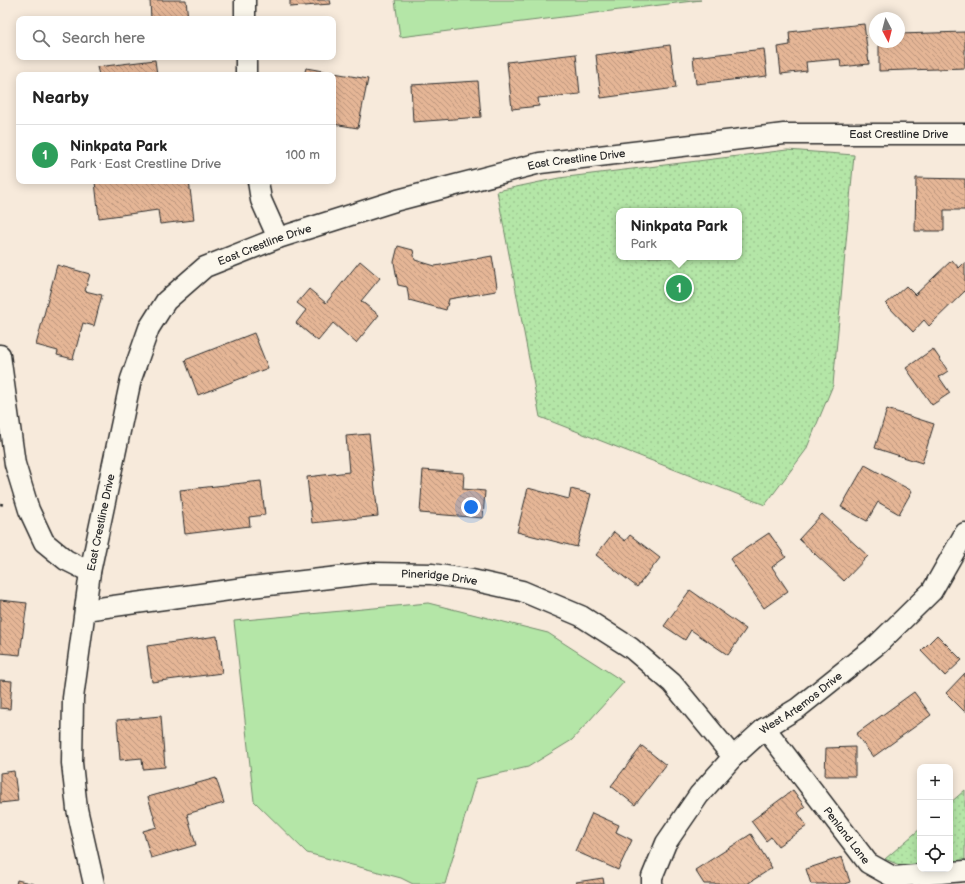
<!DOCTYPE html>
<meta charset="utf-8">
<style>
:root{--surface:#fff;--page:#f6f6f6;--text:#222;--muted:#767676;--line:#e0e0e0;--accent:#1f6fb2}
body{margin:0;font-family:"Balsamiq Sans",sans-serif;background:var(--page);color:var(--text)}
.controls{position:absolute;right:12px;bottom:12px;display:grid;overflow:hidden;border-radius:8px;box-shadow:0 2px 10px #0003}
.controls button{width:36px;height:36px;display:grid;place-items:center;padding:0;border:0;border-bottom:1px solid var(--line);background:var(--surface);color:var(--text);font:20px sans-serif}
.compass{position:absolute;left:869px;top:12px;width:36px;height:36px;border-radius:50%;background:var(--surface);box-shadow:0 2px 10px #0003;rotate:173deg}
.you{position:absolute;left:471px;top:507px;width:14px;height:14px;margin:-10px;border:3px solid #fff;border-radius:50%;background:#1a73e8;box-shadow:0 0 0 6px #1a73e833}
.badge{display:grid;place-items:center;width:26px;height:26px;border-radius:50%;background:var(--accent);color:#fff;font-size:13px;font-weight:700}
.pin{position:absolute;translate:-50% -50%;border:2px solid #fff;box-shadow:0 1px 4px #0006}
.popup{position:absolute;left:616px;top:208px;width:126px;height:52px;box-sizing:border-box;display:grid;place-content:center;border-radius:8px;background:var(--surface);filter:drop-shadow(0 1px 3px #0005);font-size:13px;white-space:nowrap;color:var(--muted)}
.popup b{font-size:15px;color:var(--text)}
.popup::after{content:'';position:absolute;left:50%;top:100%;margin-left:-8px;border:8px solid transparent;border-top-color:var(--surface)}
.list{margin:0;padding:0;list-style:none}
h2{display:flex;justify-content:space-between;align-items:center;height:52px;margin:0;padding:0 16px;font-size:17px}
h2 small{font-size:13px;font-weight:400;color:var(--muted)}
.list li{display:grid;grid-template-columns:26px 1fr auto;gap:12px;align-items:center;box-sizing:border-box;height:60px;padding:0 16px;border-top:1px solid var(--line)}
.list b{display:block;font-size:15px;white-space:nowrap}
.list p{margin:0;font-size:13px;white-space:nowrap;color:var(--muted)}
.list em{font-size:13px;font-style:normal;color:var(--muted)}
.icon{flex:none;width:22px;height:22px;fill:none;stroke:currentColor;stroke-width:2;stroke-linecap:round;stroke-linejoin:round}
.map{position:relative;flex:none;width:965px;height:884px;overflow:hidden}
.search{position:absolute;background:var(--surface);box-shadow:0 2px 10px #0003;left:16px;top:16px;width:320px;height:44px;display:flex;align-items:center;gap:10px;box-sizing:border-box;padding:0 14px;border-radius:8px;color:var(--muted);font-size:15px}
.panel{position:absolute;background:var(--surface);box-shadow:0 2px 10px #0003;left:16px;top:72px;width:320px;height:112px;border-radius:8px}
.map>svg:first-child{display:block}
</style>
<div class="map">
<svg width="965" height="884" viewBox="0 0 965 884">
<defs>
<pattern id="park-dots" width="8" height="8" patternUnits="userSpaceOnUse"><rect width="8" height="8" fill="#b4e6a7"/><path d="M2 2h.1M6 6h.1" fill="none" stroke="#9bc590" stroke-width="1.8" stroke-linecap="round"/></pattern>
<pattern id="building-back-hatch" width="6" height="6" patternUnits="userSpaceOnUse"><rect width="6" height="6" fill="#e5b696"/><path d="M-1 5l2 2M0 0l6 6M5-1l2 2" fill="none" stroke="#ba947b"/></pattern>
</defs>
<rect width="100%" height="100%" fill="#f7eadb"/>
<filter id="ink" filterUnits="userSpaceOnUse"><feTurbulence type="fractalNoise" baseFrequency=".025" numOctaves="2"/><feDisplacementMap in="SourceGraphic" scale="8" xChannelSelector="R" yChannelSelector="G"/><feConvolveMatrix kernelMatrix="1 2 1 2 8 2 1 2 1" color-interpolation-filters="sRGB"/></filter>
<g filter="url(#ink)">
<g fill="#b4e6a7" stroke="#708869">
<polygon points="395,0 701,0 400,37"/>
<polygon points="428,603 548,633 624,682 572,740 528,767 476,779 445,884 413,884 401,878 307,853 254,801 234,621"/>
</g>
<g fill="url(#park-dots)" stroke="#708869" fill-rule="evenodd">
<path d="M787,150L854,155L833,385L806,450L765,505L540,417L497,191L559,178ZM619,211H739V257H619Z"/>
<polygon points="965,790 965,863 950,864 950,803"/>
<polygon points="920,829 920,866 904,867 885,859"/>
</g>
<g fill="url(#building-back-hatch)" stroke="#2b2b2b">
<polygon points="150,0 186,0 188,19 151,19"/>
<polygon points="290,0 330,0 331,4 290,7"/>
<polygon points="864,24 869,64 841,67 840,59 806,62 807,71 781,74 778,47 790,45 789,32"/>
<polygon points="965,32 965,68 879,71 879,42 899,42 899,34"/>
<polygon points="670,45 676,88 601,98 596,55"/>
<polygon points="764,49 767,76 696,84 693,57"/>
<polygon points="576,54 580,94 538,98 539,106 512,109 507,62"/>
<polygon points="155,60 157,75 99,75 97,67"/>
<polygon points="306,68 368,79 358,128 333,124 334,100 333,100 333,75 304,75"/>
<polygon points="478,81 481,117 413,122 411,85"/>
<polygon points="916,178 965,179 965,210 944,210 944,231 915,231"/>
<polygon points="104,181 189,181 194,220 160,224 158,210 99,218 95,182"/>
<polygon points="398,246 413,250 415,260 435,266 492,256 497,287 496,291 449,299 446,310 409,300 407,287 398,285 394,262"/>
<polygon points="952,260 959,268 965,262 965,291 929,326 924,320 913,332 886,304 906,286 915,295"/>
<polygon points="360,261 380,278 361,301 379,315 356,343 333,323 318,341 296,323 306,310 297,303 309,289 326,303"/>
<polygon points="57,265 90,274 85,291 102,295 94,326 83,323 73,359 57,355 58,351 36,345"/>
<polygon points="254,333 268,368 198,395 185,360"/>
<polygon points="933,349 948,371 939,377 950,393 932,405 906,368"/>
<polygon points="887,409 934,424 922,463 875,448"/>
<polygon points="369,434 378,516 312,523 307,477 349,472 346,436"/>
<polygon points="865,465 912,491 899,514 878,502 867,521 841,507"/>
<polygon points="423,470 464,473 463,489 485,491 483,518 420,513"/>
<polygon points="261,481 265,515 249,517 250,526 185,534 180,490"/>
<polygon points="528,488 569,499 571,489 591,494 577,547 517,532"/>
<polygon points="822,514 868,556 844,581 799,539"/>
<polygon points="614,532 625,541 630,535 660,558 637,587 596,555"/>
<polygon points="769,533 786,557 772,567 788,591 764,608 730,559"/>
<polygon points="690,590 746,629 728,655 691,630 685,640 664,626"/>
<polygon points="0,600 27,603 20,655 0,653"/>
<polygon points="937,635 962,660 945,676 921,651"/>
<polygon points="217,636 222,673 152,682 147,646"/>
<polygon points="965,673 965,712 946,693"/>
<polygon points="0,680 12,681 10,709 0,708"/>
<polygon points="914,692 931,715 873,757 856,734"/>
<polygon points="161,716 165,767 143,769 142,758 120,760 117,720"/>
<polygon points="642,746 666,765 635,805 611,786"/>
<polygon points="855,747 855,776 825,776 826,748"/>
<polygon points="14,771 18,801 0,803 0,773"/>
<polygon points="216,778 224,803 187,814 196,845 151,858 143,831 157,827 148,797"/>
<polygon points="793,790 805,807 798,813 807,826 778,846 771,837 766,841 751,821"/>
<polygon points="592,813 619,825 616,832 632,840 618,870 575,851"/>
<polygon points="751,834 772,868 747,884 704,884 695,870"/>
<polygon points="842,857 850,882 844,884 811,884 806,869"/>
<polygon points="603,878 604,884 576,884 576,882"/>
<polygon points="17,880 34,884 16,884"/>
</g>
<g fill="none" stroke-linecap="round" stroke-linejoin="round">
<g stroke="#2b2b2b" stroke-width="23">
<g id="street">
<polyline points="245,0 245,19"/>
<polyline points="246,57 246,75"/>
<polyline points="258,181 261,200 278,238"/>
<polyline points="0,355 15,464 29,510 44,542 66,560 90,572"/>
<path id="s1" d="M85,610L251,587L373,573L432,574L472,580L522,591L581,616L631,648L672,683L733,757"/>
<path id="s2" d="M765,728L868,863L893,877L965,871"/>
<path id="s3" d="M94,884L77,809L72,763L73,698L90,572L131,379L149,328L166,301L205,267L278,238L398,200L540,163L784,134H965"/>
<path id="s4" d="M652,884V877L666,843L699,795L733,757L765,728L798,708L878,644L932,591L965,533"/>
</g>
</g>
<polyline stroke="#2b2b2b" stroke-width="2.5" stroke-dasharray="3 3" stroke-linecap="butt" points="0,504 5,505"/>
<use href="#street" stroke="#fbf7ec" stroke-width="20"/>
</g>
</g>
<g text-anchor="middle" stroke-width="4" stroke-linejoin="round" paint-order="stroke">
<g font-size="11" fill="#2b2b2b" stroke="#fbf7ec">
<text dy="4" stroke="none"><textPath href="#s3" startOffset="1362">East Crestline Drive</textPath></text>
<text dy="4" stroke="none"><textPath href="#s3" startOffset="1038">East Crestline Drive</textPath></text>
<text dy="4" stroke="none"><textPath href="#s3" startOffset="714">East Crestline Drive</textPath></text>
<text dy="4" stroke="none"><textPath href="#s3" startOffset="366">East Crestline Drive</textPath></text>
<text dy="4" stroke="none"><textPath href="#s1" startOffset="357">Pineridge Drive</textPath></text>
<text dy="4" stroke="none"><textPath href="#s4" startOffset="240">West Artemos Drive</textPath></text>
<text dy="4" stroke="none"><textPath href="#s2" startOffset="135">Penland Lane</textPath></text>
</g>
</g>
</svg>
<div class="controls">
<button>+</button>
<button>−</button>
<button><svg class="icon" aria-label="locate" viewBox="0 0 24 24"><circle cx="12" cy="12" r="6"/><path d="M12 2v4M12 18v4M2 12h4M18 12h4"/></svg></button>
</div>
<svg class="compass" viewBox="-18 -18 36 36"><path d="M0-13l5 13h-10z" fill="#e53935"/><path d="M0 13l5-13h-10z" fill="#767676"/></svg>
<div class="you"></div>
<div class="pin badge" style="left:679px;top:288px;background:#2e9e5b">1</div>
<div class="popup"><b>Ninkpata Park</b>Park</div>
<div class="search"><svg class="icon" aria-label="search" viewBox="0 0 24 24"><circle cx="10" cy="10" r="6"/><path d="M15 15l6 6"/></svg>Search here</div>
<section class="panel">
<h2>Nearby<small></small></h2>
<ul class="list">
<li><span class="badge" style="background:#2e9e5b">1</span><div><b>Ninkpata Park</b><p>Park · East Crestline Drive</p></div><em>100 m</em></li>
</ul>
</section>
</div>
